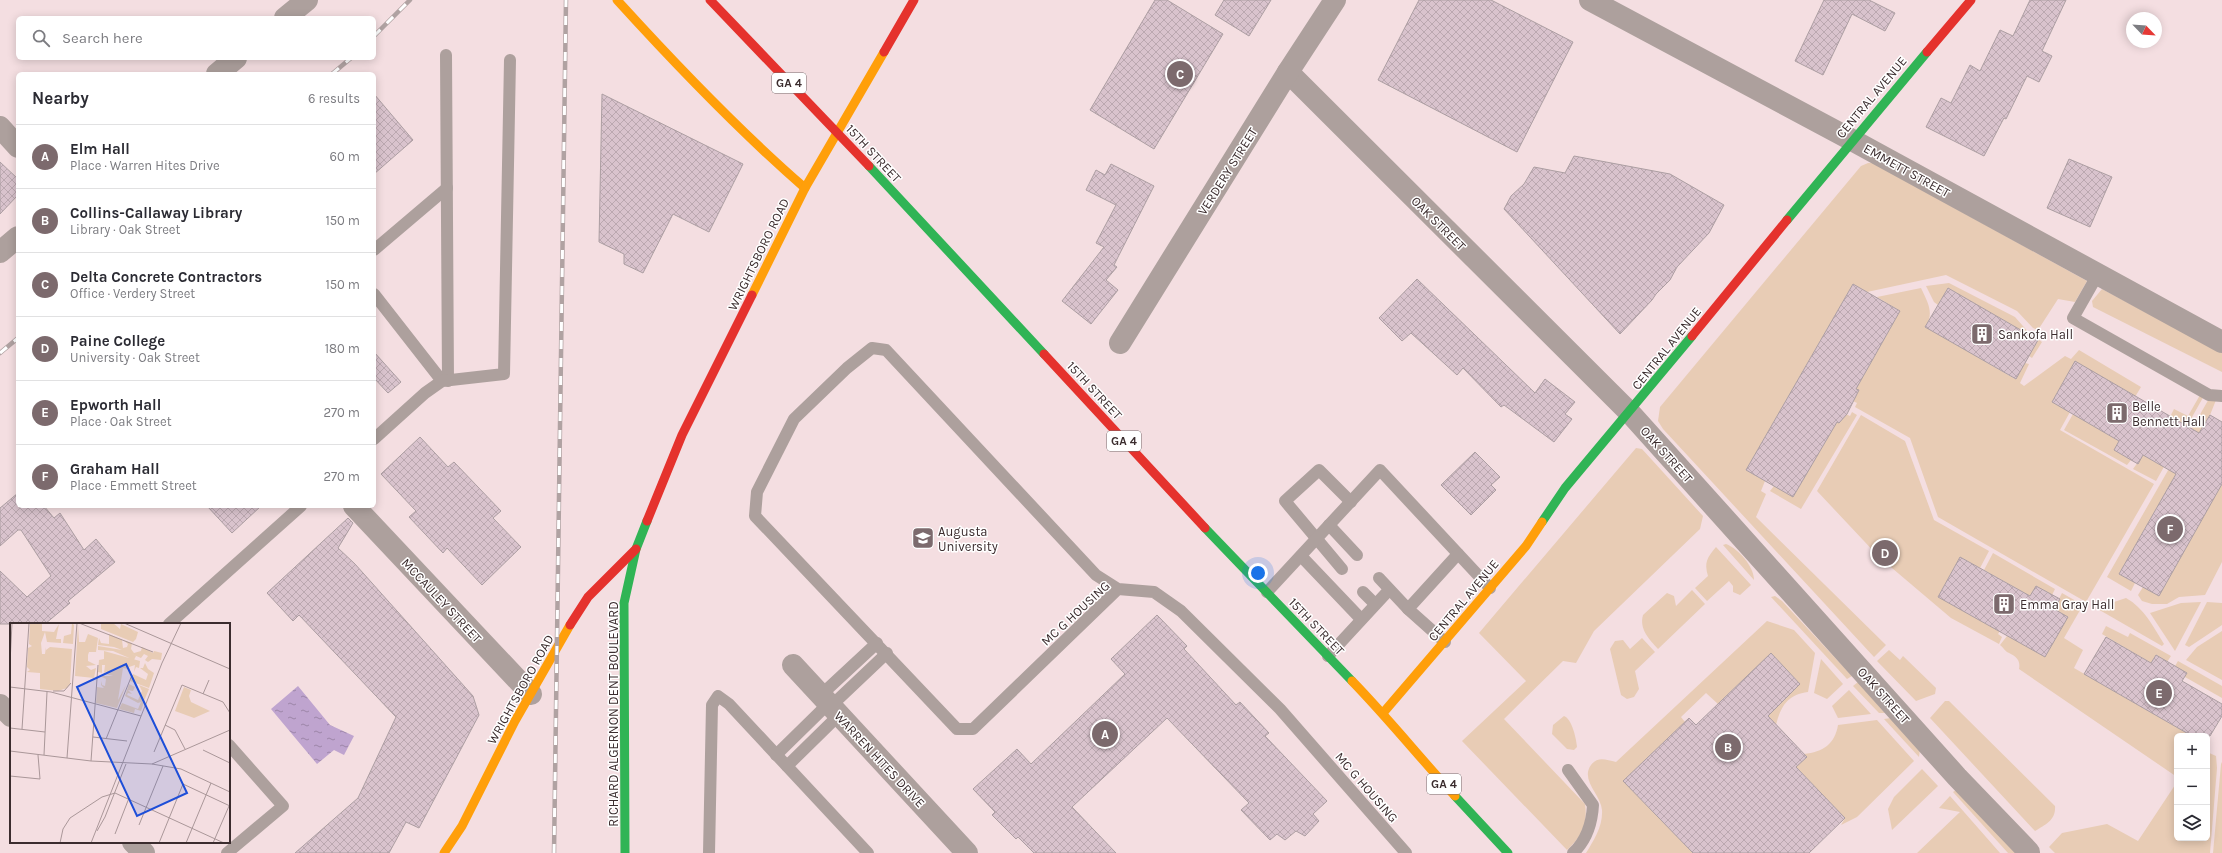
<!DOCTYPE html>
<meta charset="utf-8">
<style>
:root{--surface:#fff;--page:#f7f7f7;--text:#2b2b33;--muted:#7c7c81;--line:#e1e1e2;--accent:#7c6a6d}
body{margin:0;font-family:Karla,sans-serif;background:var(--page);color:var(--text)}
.controls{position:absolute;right:12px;bottom:12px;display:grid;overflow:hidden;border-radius:6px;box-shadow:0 2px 10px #0003}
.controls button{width:36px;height:36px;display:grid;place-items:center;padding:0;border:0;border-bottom:1px solid var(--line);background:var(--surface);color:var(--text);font:20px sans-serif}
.compass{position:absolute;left:2126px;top:12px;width:36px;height:36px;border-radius:50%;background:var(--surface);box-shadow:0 2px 10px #0003;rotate:115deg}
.you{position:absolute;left:1258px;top:573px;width:14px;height:14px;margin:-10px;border:3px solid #fff;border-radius:50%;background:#1a73e8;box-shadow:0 0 0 6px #1a73e833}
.badge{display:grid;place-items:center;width:26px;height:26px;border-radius:50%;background:var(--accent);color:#fff;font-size:13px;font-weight:700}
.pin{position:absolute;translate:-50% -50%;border:2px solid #fff;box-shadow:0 1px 4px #0006}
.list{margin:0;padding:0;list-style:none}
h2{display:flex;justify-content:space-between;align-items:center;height:52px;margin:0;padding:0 16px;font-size:17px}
h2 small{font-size:13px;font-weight:400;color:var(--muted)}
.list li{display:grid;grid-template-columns:26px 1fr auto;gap:12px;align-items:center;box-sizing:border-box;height:64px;padding:0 16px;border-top:1px solid var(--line)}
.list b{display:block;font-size:15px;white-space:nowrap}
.list p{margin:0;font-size:13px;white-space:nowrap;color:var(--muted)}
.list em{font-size:13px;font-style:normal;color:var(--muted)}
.icon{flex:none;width:22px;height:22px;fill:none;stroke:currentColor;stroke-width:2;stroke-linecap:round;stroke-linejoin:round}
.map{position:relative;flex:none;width:2222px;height:853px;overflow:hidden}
.search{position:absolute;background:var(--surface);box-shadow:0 2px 10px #0003;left:16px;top:16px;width:360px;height:44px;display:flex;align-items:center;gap:10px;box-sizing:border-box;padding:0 14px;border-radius:6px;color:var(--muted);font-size:15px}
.panel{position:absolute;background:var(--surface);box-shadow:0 2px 10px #0003;left:16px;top:72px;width:360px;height:436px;border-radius:6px}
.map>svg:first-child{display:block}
</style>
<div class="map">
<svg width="2222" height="853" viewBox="0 0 2222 853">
<defs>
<pattern id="water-ripples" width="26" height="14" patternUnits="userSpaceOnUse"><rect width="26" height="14" fill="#bfa4cf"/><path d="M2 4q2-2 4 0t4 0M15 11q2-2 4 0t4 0" fill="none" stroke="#9c86a8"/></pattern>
<pattern id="building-cross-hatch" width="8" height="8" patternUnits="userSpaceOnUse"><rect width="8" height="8" fill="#d9c3cd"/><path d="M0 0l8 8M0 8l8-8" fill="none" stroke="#bba8b0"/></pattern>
</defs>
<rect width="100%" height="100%" fill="#f4dee1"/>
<g fill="#e8ccb5">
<polygon points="1868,163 1873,163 2087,281 2075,302 2058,299 2038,330 2033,328 2017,311 1946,275 1867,292 1853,284 1746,470 1765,481 1761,491 1766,494 1756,517 1886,645 1874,657 1663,429 1658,421 1660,407 1861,166"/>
<polygon points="1949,283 2015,317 2030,334 2042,342 2032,358 2029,356 2038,340 1948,288 1938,305 1934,302 1926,286"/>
<path d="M1921,288C1928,303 1934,312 1926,327L2015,379L2025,363L2029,364L2020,383L2024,386L2065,356L2071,359L2079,350L2141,387L2135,397L2075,362L2052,402L2070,412L2060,430L2154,484L2086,602L1938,517L1910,438L1855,407L1857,403L1853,401L1859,390L1856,389L1900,311L1877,297Z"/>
<polygon points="2102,289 2222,353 2222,372 2093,307 2092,301"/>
<polygon points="2205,394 2156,481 2133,469 2143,455 2157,463 2170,417 2174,409 2188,416 2200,395"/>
<polygon points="2210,397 2216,400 2210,415 2119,574 2135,583 2131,591 2107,577"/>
<polygon points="1852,412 1857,415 1801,509 1770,491 1774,486 1793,497 1837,422 1839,423 1846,414 1850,416"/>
<polygon points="2073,414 2119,441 2114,450 2131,460 2127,465 2064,430"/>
<polygon points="1861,415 1905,441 1934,520 1989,551 1980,568 1960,557 1938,597 2000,631 1998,634 2002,637 1999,644 1951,618 1879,557 1817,491"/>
<path d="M1636,448L1642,449L1703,516L1700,529L1594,631L1576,663L1563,661L1504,719L1585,804C1588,823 1582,837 1567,850L1462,741L1526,681L1479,633Z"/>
<polygon points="2222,484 2222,562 2205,595 2179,597 2167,604 2152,604 2142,601 2138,595 2143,587"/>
<path d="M1726,544C1739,549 1754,567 1754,580L1723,545Z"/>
<path d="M1716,547L1751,585L1740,595L1733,592V586L1729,581L1707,601L1695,588L1708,576C1704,562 1707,558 1716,547Z"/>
<polygon points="1993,553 2055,589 2052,595 2036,586 2030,596 1984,570"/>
<path d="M1692,590L1705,604L1658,649C1649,639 1639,629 1643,615L1667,593L1674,596L1676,606Z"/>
<path d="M2062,593L2083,605L2064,638L2083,650L2074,668L2192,736H2177V777L2019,669C2021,659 2015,656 2007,652C2004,650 2003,647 2000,645L2007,636L2068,617L2054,609Z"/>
<polygon points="1775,596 1782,601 1852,676 1847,679 1771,597"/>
<path d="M2126,598C2144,608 2153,626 2164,644L2162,646L2096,608Z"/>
<polygon points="2201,602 2175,651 2150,613 2181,603"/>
<polygon points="2207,602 2222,603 2222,625 2189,647 2185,645"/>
<path d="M1767,621L1794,630L1815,653L1808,692C1787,695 1781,706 1776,725L1758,726L1800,684L1771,653L1718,704L1706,693L1681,717L1685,722L1624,781L1693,853H1586C1594,840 1603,826 1602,810C1601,795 1580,780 1591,765C1598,756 1606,760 1616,762Z"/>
<polygon points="2106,626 2128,637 2130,633 2171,656 2167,662 2156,655 2151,663 2102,634"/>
<polygon points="2222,631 2222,680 2186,660 2197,647"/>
<polygon points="1642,638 1655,652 1635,671 1639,689 1634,697 1627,699 1621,695 1610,649 1615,641 1623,640 1630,649"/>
<polygon points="1889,650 1900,660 1903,656 1936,688 1935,694 1916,701 1877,661"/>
<polygon points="1821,659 1843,684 1827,699 1814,693"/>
<polygon points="2178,661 2222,686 2222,698 2185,677 2175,666"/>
<polygon points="1858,682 1885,713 1879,713 1853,686"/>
<polygon points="1849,690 1871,714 1838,718 1832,706"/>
<path d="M1945,701H1949L2055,806C2056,820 2046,824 2035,831L1930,718Z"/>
<path d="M1564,716C1572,719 1576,738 1577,747L1574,750L1567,749L1552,734L1553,725Z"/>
<polygon points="1891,718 1920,749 1919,757 1884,719"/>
<path d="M1877,720L1914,761L1857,817L1841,825L1845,818L1796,767L1807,757L1804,754C1823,752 1835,744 1838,725Z"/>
<polygon points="2207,752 2216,756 2217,768 2210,853 2055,853 2049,847 2062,833 2107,824 2138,841 2177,782 2177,838 2207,838"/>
<polygon points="2222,762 2222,853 2213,853 2221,764"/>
<polygon points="1922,769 1938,786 1892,830 1888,809 1894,797"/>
<polygon points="1956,790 2016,853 2008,853 1953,792"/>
<polygon points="1950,796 2000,853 1917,853 1960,812 1939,808"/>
</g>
<polygon fill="url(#water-ripples)" points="298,686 330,725 354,736 344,755 334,750 317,764 271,709"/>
<g fill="url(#building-cross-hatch)" stroke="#ac9ea2">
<polygon points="1155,0 1167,0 1223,34 1154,149 1090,110"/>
<polygon points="1224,0 1271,0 1249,36 1215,15"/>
<polygon points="1419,0 1491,0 1573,42 1517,152 1378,80"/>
<polygon points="1824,0 1869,0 1895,13 1885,31 1852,14 1823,75 1795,61"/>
<polygon points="2030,0 2066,0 2042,51 2052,56 2039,82 2027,76 2006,119 2004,118 1984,156 1926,127 1941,98 1951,103 1970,65 1980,71 2000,30 2013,36"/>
<polygon points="374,94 413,140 374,174"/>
<polygon points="602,94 743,164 709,232 673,214 643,273 624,264 624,254 599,242"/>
<polygon points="1574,156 1670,174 1724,205 1709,233 1677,267 1670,280 1656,294 1652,300 1620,334 1504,209 1511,196 1524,184 1534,167 1565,173"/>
<polygon points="2069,159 2112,177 2090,227 2047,208"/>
<polygon points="0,162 18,179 18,195 0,214"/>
<polygon points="1111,164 1154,186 1114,265 1117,267 1106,280 1118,290 1091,324 1062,301 1104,247 1096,243 1116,205 1086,190 1096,170 1105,175"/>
<polygon points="1417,279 1535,393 1545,379 1575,402 1565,414 1572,419 1554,442 1504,405 1501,407 1463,368 1457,375 1411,333 1402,341 1379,318"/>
<polygon points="1853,284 1900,311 1856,389 1859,390 1847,414 1839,423 1837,422 1793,497 1746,470"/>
<polygon points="1948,288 2038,340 2016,379 1925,327"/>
<polygon points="374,352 401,382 388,393 374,378"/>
<polygon points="2075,361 2199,433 2210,415 2222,422 2222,484 2159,596 2119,574 2176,474 2143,455 2138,464 2114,450 2119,441 2052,402"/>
<polygon points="420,437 448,467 454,462 501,511 493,518 521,547 482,585 447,548 443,553 409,517 416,511 381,474"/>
<polygon points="1475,452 1500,477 1491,485 1496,490 1471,515 1441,485"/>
<polygon points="18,493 18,506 44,506 54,518 60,513 84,550 96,539 115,562 68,601 70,603 45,624 0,624 0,571 27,597 51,576 21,530 18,530 0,546 0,508"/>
<polygon points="207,506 261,506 232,533"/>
<polygon points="348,518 353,523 338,548 355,564 473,696 479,715 419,828 406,822 389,853 295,853 358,798 396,717 299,615 293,621 267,593"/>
<polygon points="1960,557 2030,596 2036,586 2060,599 2054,609 2068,617 2045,657 1938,597"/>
<polygon points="1157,615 1187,646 1184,649 1236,705 1240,702 1269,733 1265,736 1327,801 1313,814 1319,821 1305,836 1296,831 1285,840 1277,834 1270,840 1241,810 1249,803 1167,718 1072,807 1116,853 1034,853 1018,837 1016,839 992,815 995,812 973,789 1017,749 1031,764 1125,674 1111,659"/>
<polygon points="2106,637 2151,663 2156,655 2175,666 2187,673 2182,681 2222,704 2222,716 2210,736 2192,736 2084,674"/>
<polygon points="1771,653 1800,684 1768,716 1807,757 1796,767 1845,818 1809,853 1693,853 1623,781 1689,718 1696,725"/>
</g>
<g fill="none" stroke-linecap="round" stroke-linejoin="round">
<g stroke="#ada09d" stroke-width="12">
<polyline points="446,55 448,381"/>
<polyline points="374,250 447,188"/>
<polyline points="2098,274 2073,318 2209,395 2222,396"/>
<polyline points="374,294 442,381"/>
<polyline points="374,439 425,393 442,381 504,374 510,60"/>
<polyline points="1329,525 1357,555"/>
<polyline points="1301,556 1361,619"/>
<polyline points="1342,569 1285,501 1319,470 1351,502"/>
<polyline points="1379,578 1408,609"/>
<polyline points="1118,589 1096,575 886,350 872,348 847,368 794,419 757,492 755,516 957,729 973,729 1118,589 1154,592 1181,611 1280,709 1406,853"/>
<polyline points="1267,592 1380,470 1490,588"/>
<polyline points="1363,592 1375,604"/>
<polyline points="169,624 301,506"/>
<polyline points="1445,642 1408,609 1458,554"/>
<polyline points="1328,656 1389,590"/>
<polyline points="821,695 877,643"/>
<polyline points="831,706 887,653"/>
<polyline points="776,755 828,704"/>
<polyline points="787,766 839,715"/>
<path d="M1568,770L1593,805C1592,823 1587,840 1573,853"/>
<polyline points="227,853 283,806 229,745"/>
<polyline points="709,853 712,705 718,696 729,704 868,853"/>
</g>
<g stroke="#ada09d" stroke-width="22">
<polyline points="1590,0 1852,140 2222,342"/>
<polyline points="285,18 307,0"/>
<polyline points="1288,72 1630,413 1957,777 2029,852"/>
<polyline points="217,74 236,58"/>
<polyline points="0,127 18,147"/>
<polyline points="0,252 18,237"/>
<polyline points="1120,343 1288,72 1335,0"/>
<polyline points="354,506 531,694"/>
<polyline points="793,665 967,853"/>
<polyline points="0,705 11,716"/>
<polyline points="133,842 144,853"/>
</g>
<g stroke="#30b455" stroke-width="9">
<polyline points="869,166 1044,354"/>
<polyline points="1787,220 1927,52"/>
<polyline points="1542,522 1565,488 1692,336"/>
<polyline points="1205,528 1352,681"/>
<polyline points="1455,796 1508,853"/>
<polyline points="625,853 624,603 636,549 647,521"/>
</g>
<g stroke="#ff9f0a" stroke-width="9">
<path d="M617,0C677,66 738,130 805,188"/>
<polyline points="752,295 805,188 884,52"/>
<path d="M1352,681C1388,718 1420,758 1455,796"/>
<polyline points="1383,713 1526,546 1542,522"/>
<polyline points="444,853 462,826 515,721 570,625"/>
</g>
<g stroke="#e5322d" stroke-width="9">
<polyline points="884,52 914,0"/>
<polyline points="1927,52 1971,0"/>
<polyline points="1692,336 1787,220"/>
<polyline points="1044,354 1205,528"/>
<polyline points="647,521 682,435 752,295"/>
<polyline points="570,625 588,597 636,549"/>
</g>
<g stroke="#b0a2a2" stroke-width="4.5">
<g id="rail">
<polyline points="374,36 410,0"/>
<polyline points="332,74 351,58"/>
<polyline points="0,353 18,338"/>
<polyline points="554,853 566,0"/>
</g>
</g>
<use href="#rail" stroke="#fff" stroke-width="3" stroke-dasharray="9" stroke-linecap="butt"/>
<polyline stroke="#e5322d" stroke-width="9" points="710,0 869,166"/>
</g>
<defs>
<g id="building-square" transform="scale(1.15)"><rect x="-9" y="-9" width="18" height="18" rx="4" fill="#7c6a6d" stroke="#fff"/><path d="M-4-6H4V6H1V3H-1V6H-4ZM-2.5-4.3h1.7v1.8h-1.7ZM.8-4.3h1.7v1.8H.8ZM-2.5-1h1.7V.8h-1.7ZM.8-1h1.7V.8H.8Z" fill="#fff"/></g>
<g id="university-square" transform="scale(1.15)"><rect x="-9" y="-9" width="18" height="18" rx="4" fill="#7c6a6d" stroke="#fff"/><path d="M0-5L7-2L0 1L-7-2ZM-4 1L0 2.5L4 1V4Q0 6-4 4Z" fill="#fff"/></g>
</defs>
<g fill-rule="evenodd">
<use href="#building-square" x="1982" y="334"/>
<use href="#building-square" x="2117" y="413"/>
<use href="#university-square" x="923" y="538"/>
<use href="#building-square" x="2004" y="604"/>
</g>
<g text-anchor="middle" stroke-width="3" stroke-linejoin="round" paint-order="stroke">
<g fill="#fff" stroke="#766b6d" stroke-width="1">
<rect x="772" y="73" width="34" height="20" rx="3"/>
<rect x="1107" y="431" width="34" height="20" rx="3"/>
<rect x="1427" y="774" width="34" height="20" rx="3"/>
</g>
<g font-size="12" font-weight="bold" fill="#3b2c2e">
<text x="789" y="87">GA 4</text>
<text x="1124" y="445">GA 4</text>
<text x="1444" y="788">GA 4</text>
</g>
<g font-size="13" fill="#3b2c2e" stroke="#fff">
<text transform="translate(1871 97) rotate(-50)" y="5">CENTRAL AVENUE</text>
<text transform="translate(874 153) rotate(47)" y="5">15TH STREET</text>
<text transform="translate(1907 170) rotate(29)" y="5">EMMETT STREET</text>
<text transform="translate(1227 171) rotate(-58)" y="5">VERDERY STREET</text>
<text transform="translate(1439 223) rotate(45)" y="5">OAK STREET</text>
<text transform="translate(758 254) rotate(-64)" y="5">WRIGHTSBORO ROAD</text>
<text transform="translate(1666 348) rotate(-51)" y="5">CENTRAL AVENUE</text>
<text transform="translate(1095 390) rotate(47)" y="5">15TH STREET</text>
<text transform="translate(1667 454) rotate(48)" y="5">OAK STREET</text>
<text transform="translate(442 600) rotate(47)" y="5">MCCAULEY STREET</text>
<text transform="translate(1463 600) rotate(-50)" y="5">CENTRAL AVENUE</text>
<text transform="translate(1075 613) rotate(-43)" y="5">MC G HOUSING</text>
<text transform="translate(1317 626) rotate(46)" y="5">15TH STREET</text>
<text transform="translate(520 689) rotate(-61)" y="5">WRIGHTSBORO ROAD</text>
<text transform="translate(1884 695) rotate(48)" y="5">OAK STREET</text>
<text transform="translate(613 714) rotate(-90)" y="5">RICHARD ALGERNON DENT BOULEVARD</text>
<text transform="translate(880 759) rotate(47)" y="5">WARREN HITES DRIVE</text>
<text transform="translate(1367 787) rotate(49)" y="5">MC G HOUSING</text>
</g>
<g font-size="13" fill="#3b2c2e" stroke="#fff" text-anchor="start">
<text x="1998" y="339">Sankofa Hall</text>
<text x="2132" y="411">Belle<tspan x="2132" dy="15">Bennett Hall</tspan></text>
<text x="938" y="536">Augusta<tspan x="938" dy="15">University</tspan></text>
<text x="2020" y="609">Emma Gray Hall</text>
</g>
</g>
<g transform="translate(10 623)">
<rect width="220" height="220" fill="#f4dee1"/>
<path d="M20,0H32V8L44,9L49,1L46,16H51V20L37,19L35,9L31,20L32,31H35L36,24V27L40,24L62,26L60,61L57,65L48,68L30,66V50L17,49L20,47L17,44L18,25L22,23L19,21ZM62,0L64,2L63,21L53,20L54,13L61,11ZM91,0H103L110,6L111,1L128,9L126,16L123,19L91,6ZM68,1L69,19H75L78,11L88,15L86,29H79L78,32V38L86,42L76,43L81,47L86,45L84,55L65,53ZM99,11L112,17L113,25L117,24L118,21L113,17L122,20L121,26L124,30L131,28L132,24L143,30L144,28L152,30L151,37L142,36L138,39L135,37L138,33L134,31L131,35L119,30L126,33L124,37L103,28L88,27V23L112,27L104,24L88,22L89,15L91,20L99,21ZM94,28L130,38L129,45L126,44L124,49L125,42L119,44L121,51L118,46L113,45L108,77L116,62L107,85L86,80L87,64L94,65L91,62L92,58V62L95,63L96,56L90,53H103L95,51L97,48L94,50L95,42H92V50L88,49L89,37L94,36ZM135,40L138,46L144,50L139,65L120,58L123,51L136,57L138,51L130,45H133ZM119,61L125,64L123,68L118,67L122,71L118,70L117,72L128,77L132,68L129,62L139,66L134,78L128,80L115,73ZM174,64L181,67L179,73L181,79L200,88L184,95L165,88ZM131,79H134L131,88L125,86L124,90L109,86L112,80L128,86Z" fill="#e8ccb5"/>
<path fill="none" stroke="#aa9799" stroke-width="1" d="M69,0L143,29M114,0L220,46M0,40L2,0M0,64L41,69L131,93M43,68H54L61,60M193,71L199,57M155,102L165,107L175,126M0,105L35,109M12,106L19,0M83,114L117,118M96,116L122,52M193,127L220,140M0,128L81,138L142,141L220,107M144,129L172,62L213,79L220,90M34,132L37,69M57,135L67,0M81,138L88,42M142,141L171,146L220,169M0,153L30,156L28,132M129,202L153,143M87,208L95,194L116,141M105,211L119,175M50,220L53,206L60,195L92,174L105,170L214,220M81,220L152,40L171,0M149,220L173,161L220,183M176,220L201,160M203,220L219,183"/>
<path fill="#1d4ed8" fill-opacity="0.15" stroke="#1d4ed8" stroke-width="2" d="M116,41L177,170L127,193L67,64Z"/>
<rect width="220" height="220" fill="none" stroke="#3b2c2e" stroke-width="2"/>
</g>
</svg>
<div class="controls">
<button>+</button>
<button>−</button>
<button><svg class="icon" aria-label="layers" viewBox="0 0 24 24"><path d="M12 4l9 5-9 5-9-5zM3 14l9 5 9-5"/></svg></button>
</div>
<svg class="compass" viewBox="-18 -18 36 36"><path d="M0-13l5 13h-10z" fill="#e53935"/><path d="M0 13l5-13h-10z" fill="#7c7c81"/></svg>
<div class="you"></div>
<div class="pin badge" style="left:1105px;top:734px">A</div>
<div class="pin badge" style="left:1728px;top:747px">B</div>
<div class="pin badge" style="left:1180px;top:74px">C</div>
<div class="pin badge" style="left:1885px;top:553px">D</div>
<div class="pin badge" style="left:2159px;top:693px">E</div>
<div class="pin badge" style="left:2170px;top:529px">F</div>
<div class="search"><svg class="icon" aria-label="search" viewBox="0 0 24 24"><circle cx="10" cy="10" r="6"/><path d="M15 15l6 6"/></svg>Search here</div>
<section class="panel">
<h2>Nearby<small>6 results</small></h2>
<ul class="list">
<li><span class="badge">A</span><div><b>Elm Hall</b><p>Place · Warren Hites Drive</p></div><em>60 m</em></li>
<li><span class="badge">B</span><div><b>Collins-Callaway Library</b><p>Library · Oak Street</p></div><em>150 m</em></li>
<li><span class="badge">C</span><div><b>Delta Concrete Contractors</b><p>Office · Verdery Street</p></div><em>150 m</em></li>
<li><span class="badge">D</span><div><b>Paine College</b><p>University · Oak Street</p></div><em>180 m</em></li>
<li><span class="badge">E</span><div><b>Epworth Hall</b><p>Place · Oak Street</p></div><em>270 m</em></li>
<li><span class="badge">F</span><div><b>Graham Hall</b><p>Place · Emmett Street</p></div><em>270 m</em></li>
</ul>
</section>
</div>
